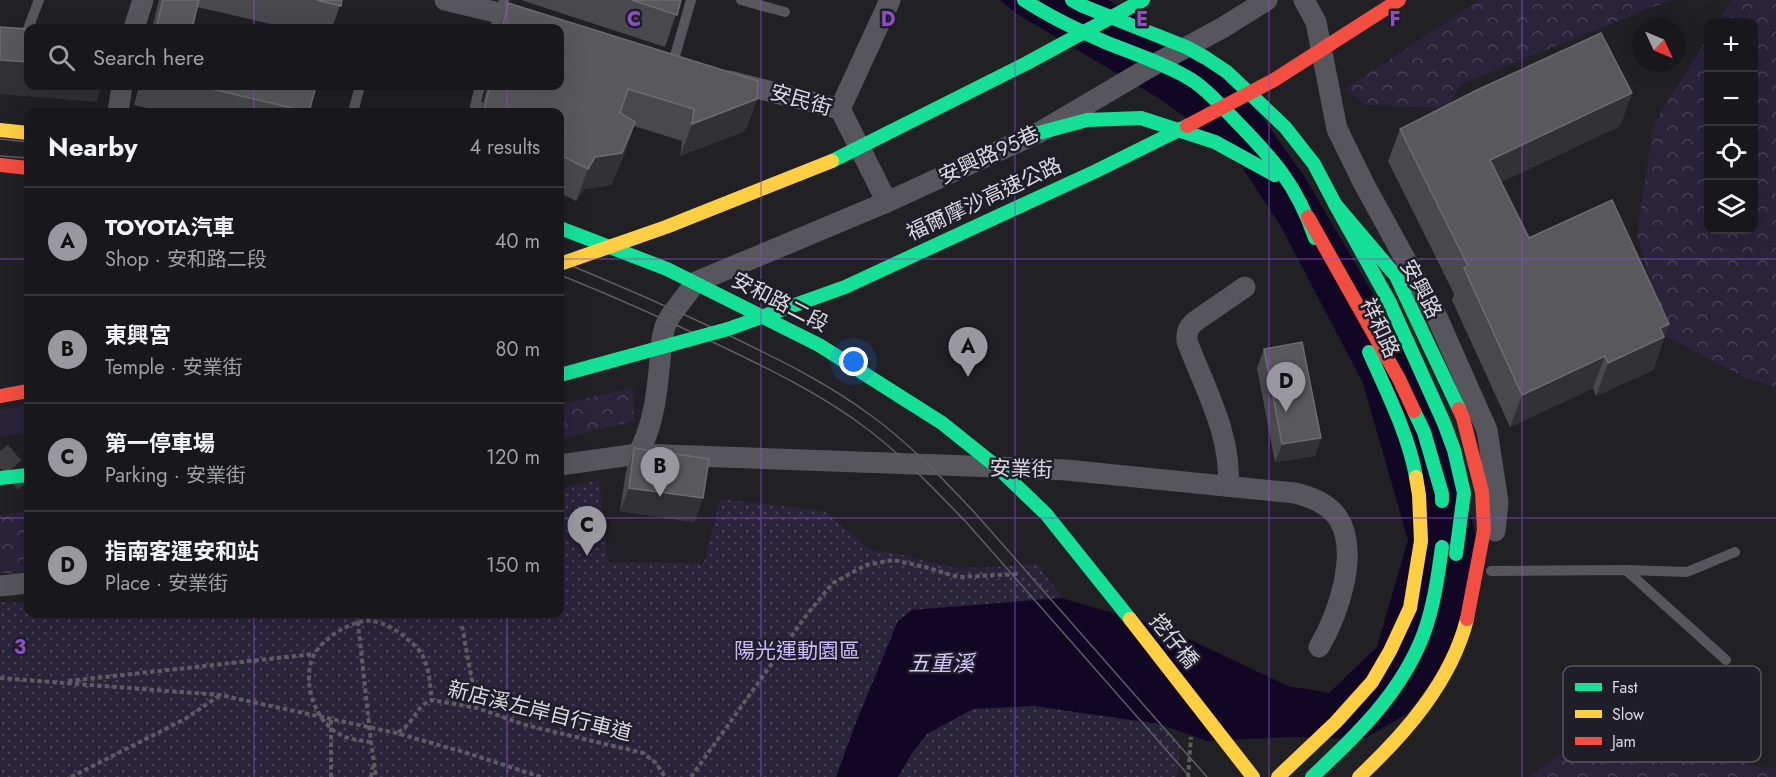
<!DOCTYPE html>
<meta charset="utf-8">
<style>
:root{--surface:#18181c;--page:#252529;--text:#f1f3f6;--muted:#9fa0a3;--line:#36373b;--accent:#99989f}
body{margin:0;font-family:Jost,"Noto Sans TC",sans-serif;background:var(--page);color:var(--text)}
.controls{position:absolute;right:18px;top:18px;display:grid;overflow:hidden;border-radius:12px;box-shadow:0 6px 24px #0002}
.controls button{width:54px;height:54px;display:grid;place-items:center;padding:0;border:0;border-bottom:2px solid var(--line);background:var(--surface);color:var(--text);font:30px sans-serif}
.compass{position:absolute;left:1632px;top:18px;width:54px;height:54px;border-radius:50%;background:var(--surface);box-shadow:0 6px 24px #0002;rotate:134deg}
.you{position:absolute;left:854px;top:362px;width:21px;height:21px;margin:-15px;border:4px solid #fff;border-radius:50%;background:#1a73e8;box-shadow:0 0 0 9px #1a73e833}
.badge{display:grid;place-items:center;width:39px;height:39px;border-radius:50%;background:var(--accent);color:#111;font-size:20px;font-weight:700}
.pin{position:absolute;translate:-50% -50px;filter:drop-shadow(0 2px 3px #0008)}
.pin::after{content:'';position:absolute;top:32px;width:21px;height:18px;background:inherit;clip-path:polygon(0 0,100% 0,50% 100%)}
.list{margin:0;padding:0;list-style:none}
h2{display:flex;justify-content:space-between;align-items:center;height:78px;margin:0;padding:0 24px;font-size:26px}
h2 small{font-size:20px;font-weight:400;color:var(--muted)}
.list li{display:grid;grid-template-columns:39px 1fr auto;gap:18px;align-items:center;box-sizing:border-box;height:108px;padding:0 24px;border-top:2px solid var(--line)}
.list b{display:block;font-size:22px;white-space:nowrap}
.list p{margin:0;font-size:20px;white-space:nowrap;color:var(--muted)}
.list em{font-size:20px;font-style:normal;color:var(--muted)}
.icon{flex:none;width:33px;height:33px;fill:none;stroke:currentColor;stroke-width:2;stroke-linecap:round;stroke-linejoin:round}
.map{position:relative;flex:none;width:1776px;height:777px;overflow:hidden}
.search{position:absolute;background:var(--surface);box-shadow:0 6px 24px #0002;left:24px;top:24px;width:540px;height:66px;display:flex;align-items:center;gap:15px;box-sizing:border-box;padding:0 21px;border-radius:12px;color:var(--muted);font-size:22px}
.panel{position:absolute;background:var(--surface);box-shadow:0 6px 24px #0002;left:24px;top:108px;width:540px;height:510px;border-radius:12px}
.map>svg:first-child{display:block}
</style>
<div class="map">
<svg width="1776" height="777" viewBox="0 0 1776 777">
<defs>
<pattern id="forest-crowns" width="20" height="18" patternUnits="userSpaceOnUse" patternTransform="scale(1.5)"><rect width="20" height="18" fill="#2a243b"/><path d="M2 6a3 3 0 1 1 6 0M12 15a3 3 0 1 1 6 0" fill="none" stroke="#484357"/></pattern>
<pattern id="park-dots" width="8" height="8" patternUnits="userSpaceOnUse" patternTransform="scale(1.5)"><rect width="8" height="8" fill="#2a243b"/><path d="M2 2h.1M6 6h.1" fill="none" stroke="#484357" stroke-width="1.8" stroke-linecap="round"/></pattern>
</defs>
<rect width="100%" height="100%" fill="#202025"/>
<polygon fill="#2a243b" points="28,405 28,433 0,436 0,410"/>
<g fill="url(#forest-crowns)">
<polygon points="1478,0 1671,0 1461,84 1447,108 1366,105 1345,89 1453,18"/>
<polygon points="1732,0 1776,0 1776,387 1746,378 1667,337 1637,236 1653,125 1708,37 1708,230 1754,230 1754,22 1717,22"/>
<polygon points="633,387 634,421 560,439 560,405"/>
<polygon points="28,511 28,570 14,574 0,573 0,515"/>
<polygon points="1683,684 1750,765 1776,769 1776,777 1528,777 1563,752"/>
</g>
<polygon fill="url(#park-dots)" points="599,480 608,562 704,563 720,499 824,511 871,550 895,553 954,568 998,567 1037,564 1159,724 1180,747 1177,777 0,777 0,602 28,603 28,614 560,614 560,488"/>
<polygon fill="#110724" points="1000,0 1108,0 1227,68 1304,176 1449,423 1480,555 1463,639 1408,713 1364,739 1290,737 1207,741 1159,724 1034,706 973,709 927,734 912,753 898,777 836,777 855,725 898,621 912,610 1061,598 1165,628 1288,686 1329,693 1377,647 1408,540 1363,383 1279,223 1230,149 1160,99 1017,14"/>
<g fill="none" stroke-linecap="round" stroke-linejoin="round">
<polyline stroke="#3c3c41" stroke-width="21" stroke-dasharray="21 10" stroke-linecap="butt" points="0,451 26,483"/>
<g stroke="#5d5d61" stroke-width="4" stroke-dasharray="4.5 3" stroke-linecap="butt">
<polyline points="357,614 371,742 376,777"/>
<polyline points="462,626 477,708"/>
<polyline points="0,678 220,695 396,733 467,753 541,777"/>
<polyline points="68,681 314,654"/>
<path d="M398,732C412,724 413,715 423,705C425,703 429,702 432,700L477,708L525,725L643,753L656,763L665,777"/>
<path d="M371,742C346,739 331,735 318,712C309,696 305,673 314,655C322,639 352,619 371,621C383,622 398,630 407,639C416,646 423,653 426,664C430,675 430,688 432,700"/>
<polyline points="71,777 185,719 219,696"/>
<polyline points="331,777 331,719"/>
<polyline points="371,777 373,766"/>
<polyline points="691,777 808,613 833,583 866,565 893,560 925,567 958,577 1019,574"/>
<polyline points="1188,777 1191,737"/>
</g>
<g stroke="#57565c" stroke-width="10">
<polyline points="741,0 785,12"/>
<polyline points="495,28 504,0"/>
<polyline points="23,42 39,0"/>
<polyline points="672,66 691,0"/>
<polyline points="475,106 502,112"/>
<polyline points="474,111 480,86"/>
<polyline points="353,112 360,86"/>
<polyline points="1626,570 1726,660"/>
<polyline points="1491,571 1626,570 1687,572 1735,552"/>
</g>
<g stroke="#57565c" stroke-width="21">
<polyline points="445,0 499,13 551,28"/>
<polyline points="1304,0 1316,22 1337,129 1364,184 1437,317 1487,430 1498,502 1495,531"/>
<polyline points="134,28 143,0"/>
<polyline points="729,81 840,109 887,202"/>
<polyline points="840,109 890,0"/>
<polyline points="118,112 122,86"/>
<path d="M638,454C657,419 658,379 662,339L665,326L671,315L696,282L887,202L1040,132L1157,63L1222,28L1267,0"/>
<path d="M560,465L638,454L997,467L1066,470L1295,493C1311,497 1328,503 1338,518C1360,552 1338,615 1319,647"/>
<path d="M1228,486C1232,435 1204,387 1187,341C1186,331 1189,326 1197,320L1245,287"/>
<polyline points="0,586 28,583"/>
</g>
<g stroke="#16e098" stroke-width="14">
<path d="M1024,0C1050,17 1077,30 1105,42C1132,53 1160,62 1185,76C1204,86 1219,104 1233,118C1273,159 1296,183 1315,238"/>
<polyline points="1072,0 1083,6 1186,47 1206,58 1227,72 1285,127 1314,164 1335,204 1396,276 1459,409"/>
<polyline points="1035,134 1087,120 1141,118 1215,142 1275,175"/>
<polyline points="1335,204 1389,301 1444,423 1454,450 1464,493 1456,554"/>
<polyline points="560,228 667,269 819,345 942,423 997,467 1046,514 1130,619"/>
<path d="M1369,352C1386,390 1409,436 1416,477"/>
<polyline points="1414,411 1424,432 1442,494 1442,501"/>
<polyline points="0,478 28,475"/>
</g>
<g stroke="#ffcf43" stroke-width="14">
<polyline points="0,130 28,133"/>
<polyline points="1130,619 1253,777"/>
<polyline points="1278,777 1336,722 1372,682 1390,651 1410,608 1421,541 1419,495 1416,477"/>
<path d="M1359,777C1405,734 1451,682 1467,619"/>
</g>
<g stroke="#f24e42" stroke-width="14">
<polyline points="0,165 28,168"/>
<polyline points="1308,217 1399,379 1414,411"/>
<polyline points="0,396 28,391"/>
<polyline points="1459,409 1463,418 1482,492 1484,530 1467,619"/>
</g>
<g stroke="#5e5e62" stroke-width="1.5">
<polyline points="0,139 28,142"/>
<polyline points="0,156 28,158"/>
<path d="M560,261C616,284 671,308 726,334C776,358 828,383 873,417C910,444 943,479 975,513L1207,777"/>
<path d="M560,275C613,296 666,320 719,345C769,369 821,394 866,428C903,456 934,489 966,522L1190,777"/>
</g>
<g stroke="#16e098" stroke-width="14">
<polyline points="832,161 1027,63 1143,0"/>
<polyline points="560,375 728,329 845,287 1096,171 1187,126"/>
<path d="M1312,777C1357,735 1402,692 1424,633C1434,605 1438,576 1442,547"/>
</g>
<polyline stroke="#ffcf43" stroke-width="14" points="560,264 666,227 832,161"/>
<polyline stroke="#f24e42" stroke-width="14" points="1187,126 1274,80 1399,0"/>
</g>
<g fill="#49494d">
<polygon points="159,0 342,0 332,28 288,28 197,7 192,28 152,28"/>
<polygon points="521,0 681,0 665,47"/>
<polygon points="508,3 758,81 757,99 745,131 680,156 682,141 634,126 624,155 611,185 584,189 576,201 560,193 560,112 480,112 484,99 487,87 487,86 560,86 560,28 499,28"/>
<polygon points="139,86 316,86 309,112 164,112 134,105"/>
<polygon points="1632,93 1620,126 1501,182 1529,238 1669,324 1653,370 1596,396 1593,388 1510,427 1452,300 1454,294 1388,161 1400,129"/>
<polygon points="1264,349 1321,438 1315,456 1275,462 1257,368"/>
<polygon points="634,448 703,498 694,522 620,511 626,471"/>
</g>
<g fill="#323236">
<polygon points="0,60 28,62 28,86 102,86 96,102 0,94"/>
<polygon points="1632,93 1620,126 1478,193 1490,160"/>
<polygon points="757,99 745,131 680,156 692,124"/>
<polygon points="635,122 624,155 611,185 584,189 576,201 588,169 595,157"/>
<polygon points="1669,324 1653,370 1596,396 1608,363 1660,328"/>
<polygon points="1605,356 1593,388 1510,427 1522,395"/>
<polygon points="1321,438 1315,456 1275,462 1282,444"/>
<polygon points="629,488 703,498 694,522 620,511"/>
</g>
<g fill="#59585d" stroke="#6d6c71" stroke-width="1.5">
<polygon points="163,0 199,0 192,28 156,28"/>
<polygon points="317,0 342,0 341,6"/>
<polygon points="632,0 681,0 677,15"/>
<polygon points="508,3 758,81 757,99 692,124 694,109 628,89 620,113 635,122 622,153 595,157 588,169 560,155 560,112 483,112 490,86 509,86 516,87 517,86 560,86 560,28 502,28"/>
<polygon points="0,27 28,29 28,62 0,60"/>
<polygon points="1601,33 1632,93 1490,160 1529,238 1612,200 1669,324 1660,328 1664,337 1608,363 1605,356 1522,395 1464,268 1468,266 1400,129 1477,90"/>
<polygon points="199,86 316,86 309,112"/>
<polygon points="1302,342 1321,438 1282,444 1264,349"/>
<polygon points="634,448 709,459 703,498 629,488"/>
</g>
<path fill="none" stroke="#8e4fc6" stroke-width="1.5" stroke-opacity="0.55" d="M254,0V28M507,0V28M761,0V777M1015,0V777M1269,0V777M1522,0V777M254,86V112M507,86V112M0,259H28M560,259H1776M0,518H28M560,518H1776M254,614V777M507,614V777"/>
<g text-anchor="middle" stroke-width="5" stroke-linejoin="round" paint-order="stroke">
<g font-size="21" fill="#dad9e0" stroke="#1f1d28">
<text transform="translate(801 100) rotate(16)" y="7">安民街</text>
<text transform="translate(989 155) rotate(-25)" y="7">安興路95巷</text>
<text transform="translate(984 199) rotate(-25)" y="7">福爾摩沙高速公路</text>
<text transform="translate(1421 289) rotate(62)" y="7">安興路</text>
<text transform="translate(780 302) rotate(27)" y="7">安和路二段</text>
<text transform="translate(1380 328) rotate(65)" y="7">祥和路</text>
<text transform="translate(1021 469) rotate(2)" y="7">安業街</text>
<text transform="translate(1174 641) rotate(51)" y="7">挖仔橋</text>
<text transform="translate(540 711) rotate(14)" y="7">新店溪左岸自行車道</text>
</g>
<g font-size="21" fill="#c6b9fa" stroke="#1f1d28">
<text x="797" y="658">陽光運動園區</text>
</g>
<g font-size="22" font-style="italic" fill="#d1c7fb" stroke="#1f1d28">
<text x="941" y="671">五重溪</text>
</g>
</g>
<rect x="1563" y="666" width="198" height="96" rx="9" fill="#1f1d28" stroke="#57555f" stroke-width="1.5"/>
<rect x="1575" y="683" width="27" height="8" fill="#16e098"/>
<rect x="1575" y="710" width="27" height="8" fill="#ffcf43"/>
<rect x="1575" y="737" width="27" height="8" fill="#f24e42"/>
<g font-size="16" fill="#dad9e0">
<text x="1612" y="693">Fast</text>
<text x="1612" y="720">Slow</text>
<text x="1612" y="747">Jam</text>
</g>
<g font-size="20" text-anchor="middle" font-weight="bold" fill="#8e4fc6" stroke="#1f1d28" stroke-width="5" stroke-linejoin="round" paint-order="stroke">
<text x="634" y="26">C</text>
<text x="888" y="26">D</text>
<text x="1142" y="26">E</text>
<text x="1395" y="26">F</text>
<text x="20" y="654">3</text>
</g>
</svg>
<div class="controls">
<button>+</button>
<button>−</button>
<button><svg class="icon" aria-label="locate" viewBox="0 0 24 24"><circle cx="12" cy="12" r="6"/><path d="M12 2v4M12 18v4M2 12h4M18 12h4"/></svg></button>
<button><svg class="icon" aria-label="layers" viewBox="0 0 24 24"><path d="M12 4l9 5-9 5-9-5zM3 14l9 5 9-5"/></svg></button>
</div>
<svg class="compass" viewBox="-18 -18 36 36"><path d="M0-13l5 13h-10z" fill="#e53935"/><path d="M0 13l5-13h-10z" fill="#9fa0a3"/></svg>
<div class="you"></div>
<div class="pin badge" style="left:968px;top:377px">A</div>
<div class="pin badge" style="left:660px;top:497px">B</div>
<div class="pin badge" style="left:587px;top:556px">C</div>
<div class="pin badge" style="left:1286px;top:412px">D</div>
<div class="search"><svg class="icon" aria-label="search" viewBox="0 0 24 24"><circle cx="10" cy="10" r="6"/><path d="M15 15l6 6"/></svg>Search here</div>
<section class="panel">
<h2>Nearby<small>4 results</small></h2>
<ul class="list">
<li><span class="badge">A</span><div><b>TOYOTA汽車</b><p>Shop · 安和路二段</p></div><em>40 m</em></li>
<li><span class="badge">B</span><div><b>東興宮</b><p>Temple · 安業街</p></div><em>80 m</em></li>
<li><span class="badge">C</span><div><b>第一停車場</b><p>Parking · 安業街</p></div><em>120 m</em></li>
<li><span class="badge">D</span><div><b>指南客運安和站</b><p>Place · 安業街</p></div><em>150 m</em></li>
</ul>
</section>
</div>
